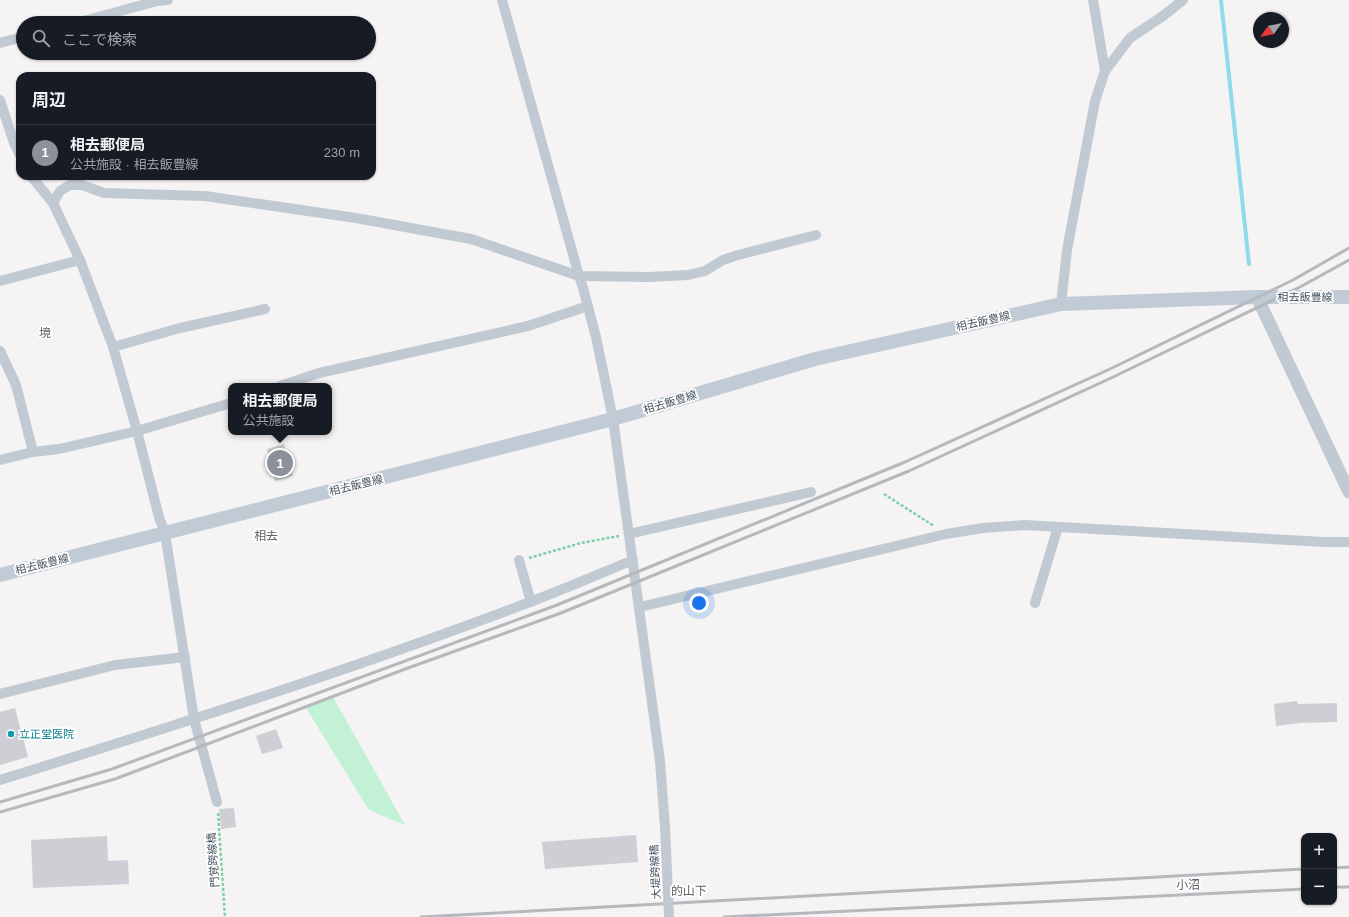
<!DOCTYPE html>
<html lang="ja">
<meta charset="utf-8">
<style>
:root{--surface:#171b24;--page:#242831;--text:#f1f3f6;--muted:#9ea1a6;--line:#363941;--accent:#8c9099}
body{margin:0;font-family:Helvetica,"Noto Sans JP",sans-serif;background:var(--page);color:var(--text)}
.controls{position:absolute;right:12px;bottom:12px;display:grid;overflow:hidden;border-radius:8px;box-shadow:0 1px 3px #0004}
.controls button{width:36px;height:36px;display:grid;place-items:center;padding:0;border:0;border-bottom:1px solid var(--line);background:var(--surface);color:var(--text);font:20px sans-serif}
.compass{position:absolute;left:1253px;top:12px;width:36px;height:36px;border-radius:50%;background:var(--surface);box-shadow:0 1px 3px #0004;rotate:237deg}
.you{position:absolute;left:699px;top:603px;width:14px;height:14px;margin:-10px;border:3px solid #fff;border-radius:50%;background:#1a73e8;box-shadow:0 0 0 6px #1a73e833}
.badge{display:grid;place-items:center;width:26px;height:26px;border-radius:50%;background:var(--accent);color:#fff;font-size:13px;font-weight:700}
.pin{position:absolute;translate:-50% -50%;border:2px solid #fff;box-shadow:0 1px 4px #0006}
.popup{position:absolute;left:228px;top:383px;width:104px;height:52px;box-sizing:border-box;display:grid;place-content:center;border-radius:8px;background:var(--surface);filter:drop-shadow(0 1px 3px #0005);font-size:13px;white-space:nowrap;color:var(--muted)}
.popup b{font-size:15px;color:var(--text)}
.popup::after{content:'';position:absolute;left:50%;top:100%;margin-left:-8px;border:8px solid transparent;border-top-color:var(--surface)}
.list{margin:0;padding:0;list-style:none}
h2{display:flex;justify-content:space-between;align-items:center;height:52px;margin:0;padding:0 16px;font-size:17px}
h2 small{font-size:13px;font-weight:400;color:var(--muted)}
.list li{display:grid;grid-template-columns:26px 1fr auto;gap:12px;align-items:center;box-sizing:border-box;height:56px;padding:0 16px;border-top:1px solid var(--line)}
.list b{display:block;font-size:15px;white-space:nowrap}
.list p{margin:0;font-size:13px;white-space:nowrap;color:var(--muted)}
.list em{font-size:13px;font-style:normal;color:var(--muted)}
.icon{flex:none;width:22px;height:22px;fill:none;stroke:currentColor;stroke-width:2;stroke-linecap:round;stroke-linejoin:round}
.map{position:relative;flex:none;width:1349px;height:917px;overflow:hidden}
.search{position:absolute;background:var(--surface);box-shadow:0 1px 3px #0004;left:16px;top:16px;width:360px;height:44px;display:flex;align-items:center;gap:10px;box-sizing:border-box;padding:0 14px;border-radius:22px;color:var(--muted);font-size:15px}
.panel{position:absolute;background:var(--surface);box-shadow:0 1px 3px #0004;left:16px;top:72px;width:360px;height:108px;border-radius:12px}
.map>svg:first-child{display:block}
</style>
<div class="map">
<svg width="1349" height="917" viewBox="0 0 1349 917">
<rect width="100%" height="100%" fill="#f5f3f3"/>
<polygon fill="#c3f1d5" points="333,697 405,825 369,810 306,708"/>
<g fill="none" stroke-linecap="round" stroke-linejoin="round">
<polyline stroke="#90daee" stroke-width="4" points="1221,0 1249,264"/>
</g>
<g fill="#cdcfd5">
<polygon points="284,444 293,476 275,481 267,449"/>
<polygon points="1297,701 1298,704 1337,703 1337,722 1300,723 1276,726 1274,704"/>
<polygon points="15,708 28,757 0,765 0,712"/>
<polygon points="276,729 283,748 262,754 256,736"/>
<polygon points="234,808 236,827 221,829 219,809"/>
<polygon points="636,835 638,862 545,869 542,842"/>
<polygon points="107,836 108,861 128,860 129,884 33,888 31,840"/>
</g>
<g fill="none" stroke-linecap="round" stroke-linejoin="round">
<g stroke="#7ad0a6" stroke-width="2.5" stroke-dasharray="3 2" stroke-linecap="butt">
<polyline points="884,494 934,526"/>
<polyline points="529,558 581,543 619,536"/>
<polyline points="218,813 225,917"/>
</g>
<g stroke="#c1cad2" stroke-width="10">
<polyline points="502,0 579,276 583,288 596,337 613,419 660,761 665,827"/>
<polyline points="1093,0 1105,71"/>
<polyline points="76,23 157,1 168,0"/>
<polyline points="0,43 23,37"/>
<polyline points="0,100 14,143 20,155"/>
<polyline points="31,176 53,203 80,260 113,347 137,431 159,517 165,533 194,719 217,802"/>
<polyline points="53,203 60,191 70,185 82,185 104,193 205,196 356,218 471,239 579,276 649,277 688,275 705,271 723,260 738,255 816,235"/>
<polyline points="0,281 80,260"/>
<polyline points="1061,304 1067,250 1095,101 1105,71 1130,38 1163,16 1183,0"/>
<polyline points="113,347 180,328 265,309"/>
<polyline points="0,351 16,385 33,452"/>
<polyline points="280,386 319,373 528,326 588,306"/>
<polyline points="0,460 33,452 59,449 137,431 231,403"/>
<polyline points="629,534 811,492"/>
<polyline points="519,560 531,602"/>
<polyline points="1035,603 1058,527"/>
<polyline points="640,607 946,534 983,528 1025,525 1324,542 1349,542"/>
<polyline points="0,694 115,665 185,657"/>
<path d="M0,780C178,725 356,668 530,602C565,589 599,574 633,560"/>
</g>
<polyline stroke="#c1cad2" stroke-width="13" points="1257,297 1349,492"/>
<polyline stroke="#c1cbd6" stroke-width="14" points="0,575 613,419 815,359 1061,304 1257,297 1349,297"/>
<g stroke="#b5b8bd" stroke-width="3">
<polyline points="0,802 112,769 557,605 905,462 1110,369 1293,280 1349,248"/>
<polyline points="0,812 115,779 408,668 561,613 909,471 1111,378 1300,287 1349,260"/>
<polyline points="1334,868 1349,867"/>
<polyline points="1334,887 1349,887"/>
<polyline points="421,917 1304,869"/>
<polyline points="724,917 1304,889"/>
</g>
<polyline stroke="#c1cad2" stroke-width="10" points="665,827 669,917"/>
</g>
<circle fill="#0f9aa8" stroke="#fff" stroke-width="1.5" cx="11" cy="734" r="4"/>
<g text-anchor="middle" stroke-width="3.5" stroke-linejoin="round" paint-order="stroke">
<g font-size="11" fill="#4a5661" stroke="#fff">
<text x="1305" y="301">相去飯豊線</text>
<text transform="translate(983 321) rotate(-13)" y="4">相去飯豊線</text>
<text transform="translate(670 402) rotate(-17)" y="4">相去飯豊線</text>
<text transform="translate(356 485) rotate(-14)" y="4">相去飯豊線</text>
<text transform="translate(42 564) rotate(-14)" y="4">相去飯豊線</text>
<text transform="translate(213 860) rotate(-94)" y="4">門覚跨線橋</text>
<text transform="translate(655 872) rotate(-93)" y="4">大堤跨線橋</text>
</g>
<g font-size="11" fill="#0d838f" stroke="#fff" text-anchor="start">
<text x="19" y="738">立正堂医院</text>
</g>
<g font-size="12" fill="#5f6368" stroke="#fff">
<text x="45" y="337">境</text>
<text x="266" y="540">相去</text>
<text x="1188" y="889">小沼</text>
<text x="689" y="895">的山下</text>
</g>
</g>
</svg>
<div class="controls">
<button>+</button>
<button>−</button>
</div>
<svg class="compass" viewBox="-18 -18 36 36"><path d="M0-13l5 13h-10z" fill="#e53935"/><path d="M0 13l5-13h-10z" fill="#9ea1a6"/></svg>
<div class="you"></div>
<div class="pin badge" style="left:280px;top:463px">1</div>
<div class="popup"><b>相去郵便局</b>公共施設</div>
<div class="search"><svg class="icon" aria-label="search" viewBox="0 0 24 24"><circle cx="10" cy="10" r="6"/><path d="M15 15l6 6"/></svg>ここで検索</div>
<section class="panel">
<h2>周辺<small></small></h2>
<ul class="list">
<li><span class="badge">1</span><div><b>相去郵便局</b><p>公共施設 · 相去飯豊線</p></div><em>230 m</em></li>
</ul>
</section>
</div>
